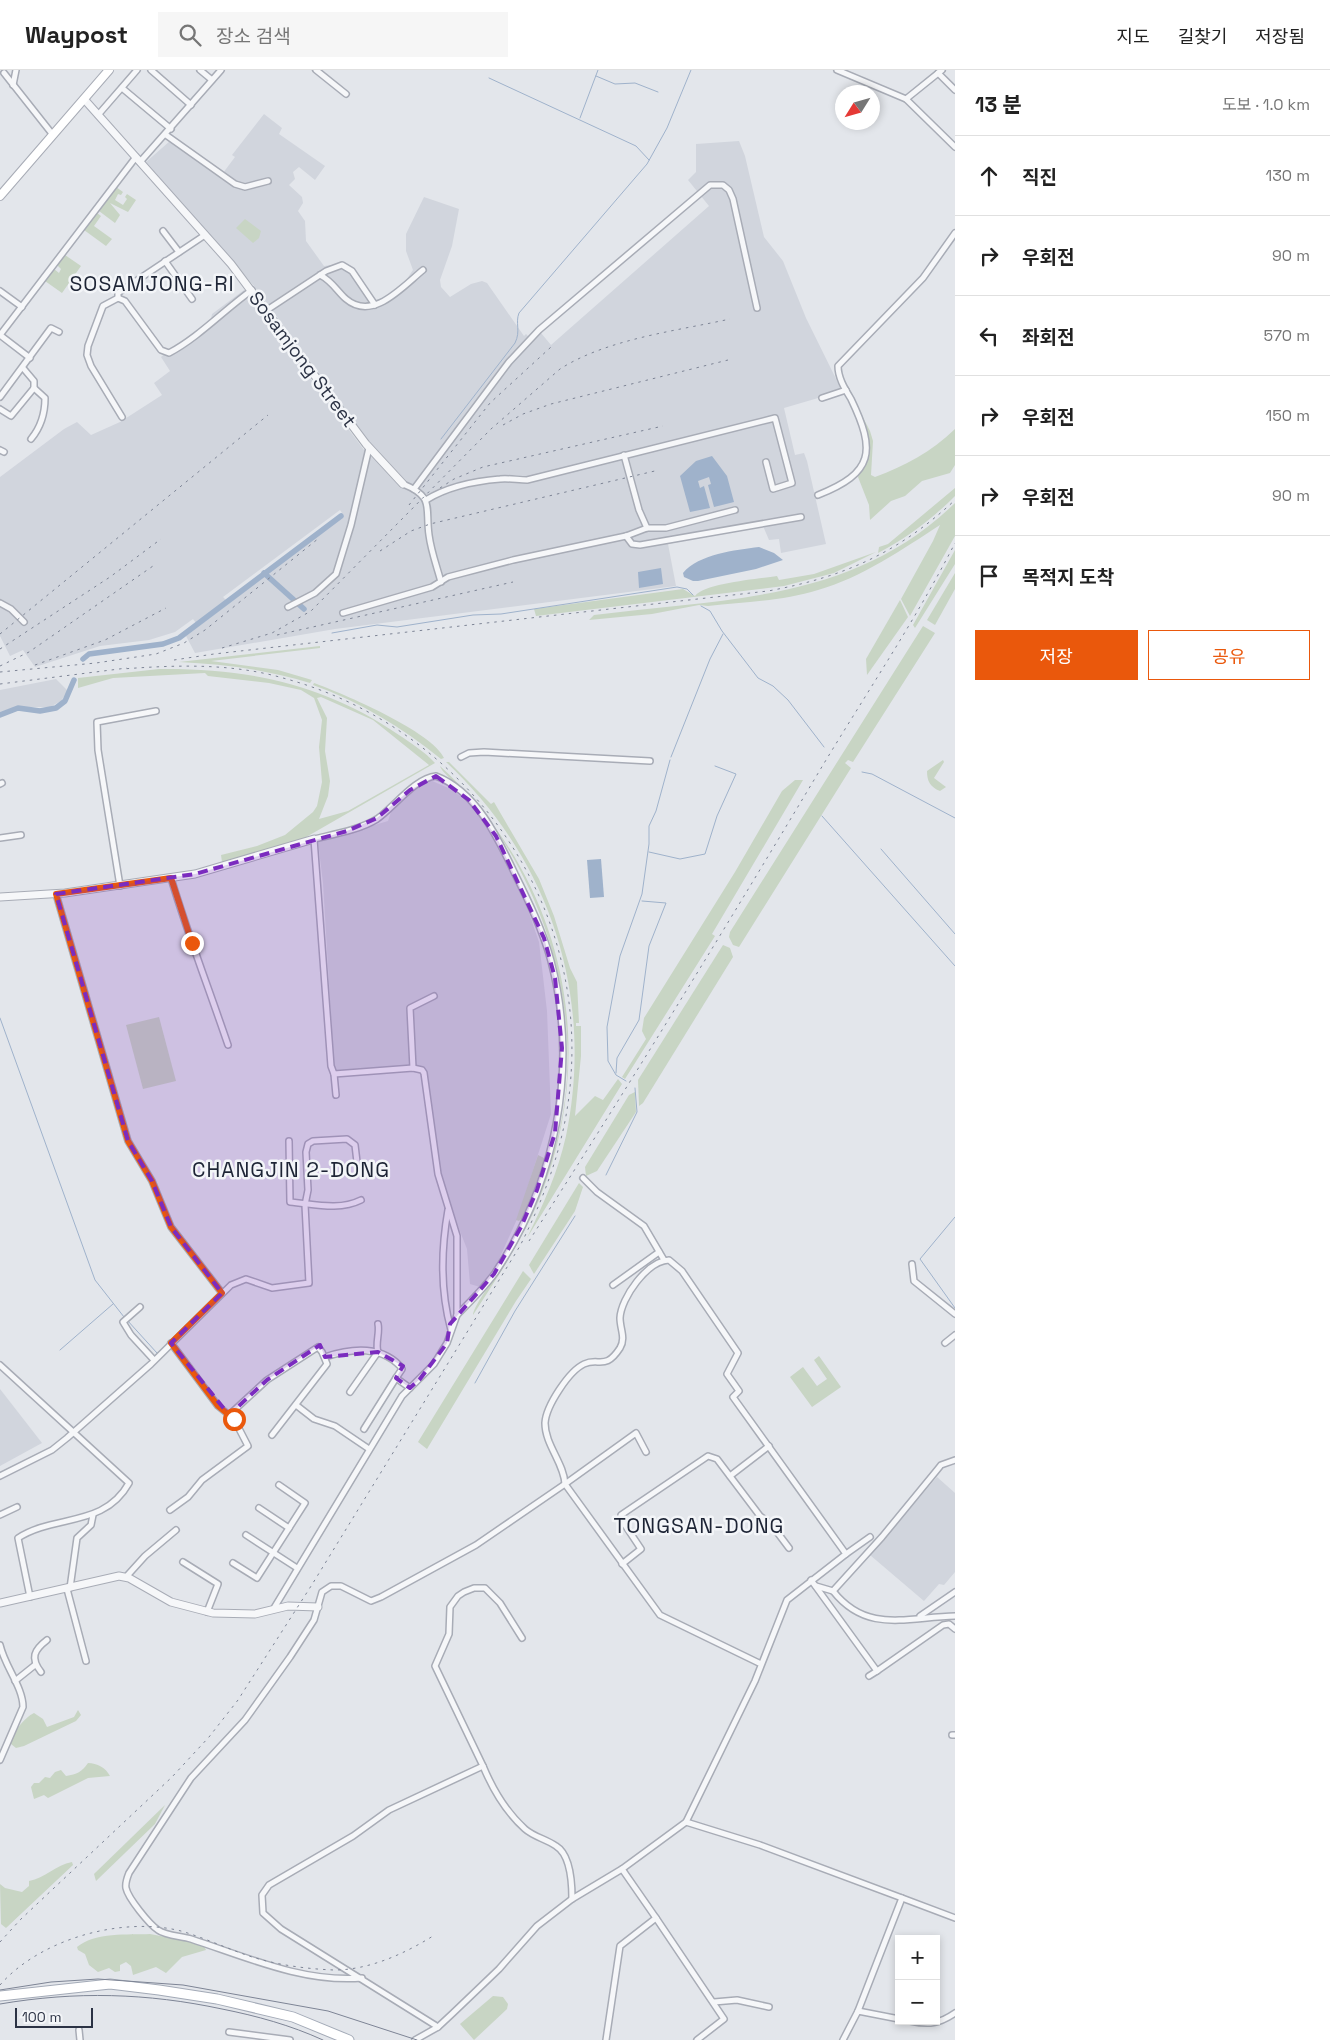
<!DOCTYPE html>
<html lang="ko">
<meta charset="utf-8">
<style>
:root{--surface:#fff;--page:#f6f6f6;--text:#222;--muted:#767676;--line:#e0e0e0;--accent:#ea580c}
body{margin:0;font-family:"Space Grotesk","Noto Sans KR",sans-serif;background:var(--page);color:var(--text)}
.controls{position:absolute;right:15px;bottom:15px;display:grid;overflow:hidden;border-radius:0px;box-shadow:0 2px 8px #0003}
.controls button{width:45px;height:45px;display:grid;place-items:center;padding:0;border:0;border-bottom:1px solid var(--line);background:var(--surface);color:var(--text);font:25px sans-serif}
.compass{position:absolute;left:835px;top:15px;width:45px;height:45px;border-radius:50%;background:var(--surface);box-shadow:0 2px 8px #0003;rotate:233deg}
.scale{position:absolute;left:15px;bottom:12px;width:78px;box-sizing:border-box;padding-left:5px;border:2px solid #2b3244;border-top:0;font-size:14px;line-height:18px;white-space:nowrap;color:#2b3244;-webkit-text-stroke:4px #f3f5f8;paint-order:stroke}
.stop{position:absolute;width:15px;height:15px;margin:-11px;border:4px solid #ea580c;border-radius:50%;background:#fff}
.stop.end{background:#ea580c;border-color:#fff;box-shadow:0 1px 5px #0008}
.list{margin:0;padding:0;list-style:none}
h2{display:flex;justify-content:space-between;align-items:center;height:65px;margin:0;padding:0 20px;font-size:21px}
h2 small{font-size:16px;font-weight:400;color:var(--muted)}
.list li{display:grid;grid-template-columns:32px 1fr auto;gap:15px;align-items:center;box-sizing:border-box;height:80px;padding:0 20px;border-top:1px solid var(--line)}
.list b{display:block;font-size:19px;white-space:nowrap}
.list em{font-size:16px;font-style:normal;color:var(--muted)}
.actions{display:flex;gap:10px;padding:15px 20px}
.actions a{flex:1;padding:11px 0;border:1px solid var(--accent);border-radius:0px;text-align:center;font-size:18px;color:var(--accent)}
.actions .main{background:var(--accent);color:#fff}
.icon{flex:none;width:28px;height:28px;fill:none;stroke:currentColor;stroke-width:2;stroke-linecap:round;stroke-linejoin:round}
.map{position:relative;flex:none;width:955px;height:1970px;overflow:hidden}
header{display:flex;align-items:center;gap:30px;box-sizing:border-box;height:70px;padding:0 25px;background:var(--surface);border-bottom:1px solid var(--line)}
header strong{font-size:24px}
nav{display:flex;gap:28px;margin-inline-start:auto;font-size:18px}
.search{width:350px;height:45px;background:var(--page);display:flex;align-items:center;gap:12px;box-sizing:border-box;padding:0 18px;border-radius:0px;color:var(--muted);font-size:19px}
main{display:flex}
aside{flex:1;background:var(--surface)}
.map>svg:first-child{display:block}
</style>
<header>
<strong>Waypost</strong>
<div class="search"><svg class="icon" aria-label="search" viewBox="0 0 24 24"><circle cx="10" cy="10" r="6"/><path d="M15 15l6 6"/></svg>장소 검색</div>
<nav><a>지도</a><a>길찾기</a><a>저장됨</a></nav>
</header>
<main>
<div class="map">
<svg width="955" height="1970" viewBox="0 0 955 1970">
<rect width="100%" height="100%" fill="#e3e6eb"/>
<g fill="#d1d5dd">
<polygon points="264,44 282,58 279,64 325,96 315,110 299,97 293,102 295,109 289,115 302,127 303,133 298,141 305,151 306,171 324,196 346,193 354,198 366,222 376,233 382,232 404,213 413,200 406,181 406,164 424,127 459,139 452,176 440,210 441,217 450,227 471,214 482,211 487,213 524,266 526,264 532,270 541,263 551,275 709,136 688,110 696,102 696,74 739,71 745,86 764,167 783,191 806,248 842,321 784,338 795,385 804,383 807,391 826,474 781,483 779,469 769,470 763,456 668,474 676,516 335,559 195,583 186,566 344,446 340,440 223,527 226,530 196,553 193,549 175,562 149,570 100,576 35,597 23,580 10,586 0,566 0,407 64,359 77,352 91,365 120,352 162,325 154,313 170,301 161,287 169,280 179,276 211,249 212,244 244,220 364,380 372,375 254,216 146,92 170,71 220,107 235,87 232,85"/>
<polygon points="56,609 68,621 61,631 50,637 16,637 0,642 0,620"/>
<polygon points="430,710 453,720 469,734 491,761 528,840 539,872 547,941 551,1044 518,1147 496,1196 480,1217 470,1214 467,1179 452,1141 439,1096 427,1002 423,996 339,1003 334,997 323,813 318,772 388,751 392,739 400,731"/>
<polygon points="0,1319 42,1373 0,1396"/>
<polygon points="937,1407 955,1423 955,1502 944,1515 939,1514 924,1531 870,1485"/>
</g>
<g fill="#c8d5c4" fill-rule="evenodd">
<polygon points="116,117 123,122 121,125 118,124 115,130 123,135 127,129 125,127 127,124 136,130 128,142 110,133 120,145 115,153 99,141"/>
<polygon points="97,143 101,146 94,156 112,169 106,176 84,160"/>
<polygon points="245,149 261,161 259,168 253,173 236,158"/>
<polygon points="65,185 81,196 62,223 45,211 54,199 59,203 61,199 57,195"/>
<path d="M842,307L870,361L873,371L871,405L875,407C905,396 931,382 955,359V395L950,403L922,411L905,426L891,431L870,450L869,435L858,407C879,369 858,343 842,307Z"/>
<path d="M955,418V426C932,449 907,468 878,483L879,477L888,474Z"/>
<path d="M955,433V466L910,546L901,529L933,471L940,455C903,479 861,508 818,520C783,531 745,532 708,536L699,535L652,544L589,550L594,545C727,528 853,532 955,433Z"/>
<polygon points="955,480 955,494 915,558 913,555"/>
<path d="M876,482L834,503L784,516L536,546L534,539L683,519L695,526C705,513 759,509 777,506L779,510L814,504Z"/>
<polygon points="955,503 955,519 935,555 927,550"/>
<polygon points="900,530 908,547 867,605 866,589"/>
<polygon points="923,556 935,563 853,692 848,690 845,693 851,698 739,877 733,875 729,867 730,862"/>
<path d="M320,576V578L211,591L278,600L312,610L310,613C268,600 224,594 179,592Z"/>
<path d="M159,599C247,598 325,614 399,665C411,673 425,682 435,693L301,770L222,792L221,785L257,776L285,765L313,742L317,736L322,712L319,677L322,650L314,628L301,620L269,613L208,606L205,603L113,608L78,618V608ZM321,627L373,650L429,695L348,741L319,749L328,726L330,711L325,681L327,648L317,628Z"/>
<path d="M314,613C342,623 433,662 444,688L441,689C401,657 361,632 313,615Z"/>
<path d="M943,690L944,692L934,708L946,717L940,721C930,717 927,711 927,701Z"/>
<path d="M446,692H449L491,734L494,732L539,809L554,846L570,898L577,912L579,953H576V956H581V986L575,1046L595,1026L603,1030L618,1009L622,1014L527,1168C543,1135 558,1102 566,1066C595,926 550,789 446,692Z"/>
<path d="M440,696C562,807 602,976 539,1130C522,1171 497,1208 473,1245C473,1236 497,1205 504,1194C527,1157 544,1116 556,1074C586,967 555,846 494,757C488,746 479,737 471,727C464,719 442,704 440,696Z"/>
<polygon points="795,710 803,710 712,864 715,866 625,1009 622,1007 646,969 642,961 644,948 735,802 782,721"/>
<polygon points="723,875 730,878 733,887 643,1033 639,1036 638,1010"/>
<polygon points="159,947 176,1011 143,1019 126,955"/>
<polygon points="635,1022 636,1042 597,1101 586,1106 585,1097 629,1025"/>
<polygon points="538,1085 544,1088 544,1092 524,1146 519,1151 516,1150"/>
<polygon points="579,1113 583,1117 575,1141 534,1204 529,1195"/>
<polygon points="523,1201 531,1209 516,1231 427,1379 418,1372"/>
<polygon points="819,1286 841,1317 812,1337 790,1307 803,1297 817,1316 827,1309 814,1290"/>
<path d="M78,1640L81,1645L76,1651L24,1676L16,1678L11,1674C11,1664 25,1647 34,1643L43,1649L47,1657L74,1647Z"/>
<path d="M88,1693C97,1693 106,1698 110,1706L88,1708L48,1728L44,1725L34,1729L31,1717L34,1713H39L45,1707L50,1708L55,1702L61,1700L66,1706C77,1704 82,1702 88,1693Z"/>
<polygon points="165,1735 155,1754 96,1811 94,1804"/>
<path d="M72,1792L73,1795L6,1858L1,1854L0,1814L5,1818L22,1822L29,1816V1811C45,1808 56,1795 72,1792Z"/>
<path d="M150,1864L197,1873L204,1876L206,1880L182,1887L166,1903L156,1897L133,1905L131,1896L126,1892L120,1895V1901L115,1902L109,1898L98,1902L89,1895L85,1884L78,1880L77,1877C95,1862 128,1865 150,1864Z"/>
<polygon points="493,1926 503,1927 508,1934 507,1939 474,1970 460,1954"/>
</g>
<g fill="#9fb2cb">
<polygon points="712,386 727,406 734,432 714,437 708,415 711,414 709,407 698,411 700,418 704,416 710,438 690,442 680,406 696,391"/>
<path d="M759,477L774,483L783,490L756,499L698,511H693L684,507L683,503C699,484 735,480 759,477Z"/>
<polygon points="661,498 663,514 639,518 638,502"/>
<polygon points="601,789 604,827 590,828 587,790"/>
</g>
<g fill="none" stroke-linecap="round" stroke-linejoin="round">
<g stroke="#9fb2cb" stroke-width="1">
<polyline points="596,6 615,14 635,13 658,22"/>
<polyline points="489,8 636,76 649,90"/>
<polyline points="580,48 598,0"/>
<path d="M441,369L515,273C521,261 515,253 519,243L647,94L667,58L691,0"/>
<polyline points="701,536 710,541 722,561 758,608 773,616 788,630 824,677"/>
<polyline points="332,563 377,555 397,557 473,545 501,544 677,517 687,519 693,525"/>
<polyline points="671,687 710,589 723,564"/>
<polyline points="862,702 872,704 955,748"/>
<polyline points="822,746 955,896"/>
<polyline points="881,779 955,864"/>
<polyline points="649,782 680,789 705,784 717,746 736,704 715,696"/>
<polyline points="0,948 95,1210 124,1247"/>
<polyline points="616,1003 617,988 639,950 649,876 666,833 642,831"/>
<polyline points="626,1011 616,1005 608,991 607,957 620,886 642,824 649,774 649,756 656,741 670,690"/>
<polyline points="606,1105 637,1042 635,1018"/>
<polyline points="955,1147 920,1189 955,1238"/>
<polyline points="127,1250 157,1283"/>
<polyline points="60,1280 113,1234"/>
<polyline points="475,1313 515,1241 575,1146"/>
</g>
<g stroke="#9fb2cb" stroke-width="5.5">
<polyline points="264,503 304,539"/>
<polyline points="83,589 89,584 163,574 179,568 341,446"/>
<polyline points="0,645 18,638 40,641 56,638 65,631 74,610"/>
</g>
<g stroke="#a8acb6" stroke-width="8">
<g id="minor">
<polyline points="151,0 191,35"/>
<polyline points="200,0 212,10"/>
<polyline points="316,0 346,24"/>
<polyline points="837,0 906,29"/>
<polyline points="942,0 906,29 955,77"/>
<polyline points="4,3 53,65"/>
<polyline points="938,3 955,20"/>
<polyline points="13,15 16,0"/>
<polyline points="122,18 171,59"/>
<polyline points="98,45 137,0"/>
<polyline points="166,65 235,114 245,117 268,111"/>
<polyline points="140,92 221,0"/>
<polyline points="163,161 179,182"/>
<polyline points="165,191 192,229"/>
<path d="M320,205C332,211 337,221 346,229C373,252 403,216 423,200"/>
<polyline points="0,221 22,237"/>
<polyline points="118,228 118,223 205,165"/>
<polyline points="267,240 326,201 342,195 352,201 375,235"/>
<polyline points="0,265 136,87"/>
<polyline points="0,265 30,288"/>
<path d="M23,298L34,311V318L45,328C45,343 41,357 31,369"/>
<polyline points="0,327 51,258 59,262"/>
<polyline points="822,328 846,320"/>
<polyline points="0,339 11,346 34,318"/>
<path d="M122,347L91,296L87,285L88,276L103,236L118,228L125,231L161,280L169,283C199,267 224,240 252,220"/>
<polyline points="0,380 4,382"/>
<polyline points="624,385 639,440 647,458"/>
<path d="M403,414C435,427 425,437 429,465C431,481 437,497 441,512"/>
<polyline points="414,419 509,292 539,260 710,115 723,115 729,120 733,129 757,238"/>
<path d="M818,425C874,403 876,381 851,329C845,319 838,308 838,296L923,208L955,163"/>
<path d="M426,430C447,417 475,411 500,409C509,408 518,410 527,410L775,348L792,413L773,419L766,392"/>
<polyline points="626,466 632,474 640,475 801,447"/>
<polyline points="0,533 11,539 24,552"/>
<polyline points="288,537 315,523 336,504 351,455 369,378"/>
<polyline points="343,543 432,517 448,507 513,490 626,466 647,458 666,458 735,440"/>
<polyline points="461,687 469,683 484,682 650,691"/>
<polyline points="0,714 2,713"/>
<polyline points="0,768 21,765"/>
<path d="M171,808C188,865 209,919 228,975"/>
<polyline points="120,816 98,680 97,652 156,641"/>
<polyline points="56,824 128,1071 152,1111 171,1157 222,1223"/>
<polyline points="413,998 410,938 434,926"/>
<path d="M336,1025L334,1004L331,996L314,769C335,764 359,760 377,749C394,737 415,708 436,706C476,721 498,768 515,804C529,832 543,861 551,891C579,998 556,1112 495,1203C484,1218 470,1232 457,1245"/>
<path d="M289,1071L290,1132C314,1134 339,1141 361,1130"/>
<polyline points="583,1108 597,1122 644,1156 664,1190"/>
<path d="M448,1140C441,1180 440,1220 451,1260"/>
<polyline points="912,1194 914,1211 955,1244"/>
<polyline points="613,1215 659,1182"/>
<polyline points="140,1237 123,1252 131,1265 154,1290"/>
<polyline points="945,1273 955,1265"/>
<path d="M325,1287C349,1279 380,1275 400,1296L402,1299L396,1308L410,1318"/>
<path d="M0,1295L129,1413C104,1458 55,1444 18,1468L30,1527"/>
<path d="M350,1322L378,1282C375,1274 380,1263 378,1254"/>
<polyline points="296,1335 314,1349 335,1356 369,1379"/>
<polyline points="229,1345 267,1310 318,1277 322,1282 327,1294 272,1365"/>
<polyline points="364,1359 396,1308"/>
<polyline points="0,1406 52,1380 67,1368 151,1294 231,1215 246,1209 272,1218 309,1213 305,1135 308,1120 306,1082 308,1074 313,1071 347,1069 355,1075 357,1092"/>
<polyline points="730,1406 769,1376"/>
<polyline points="259,1438 289,1458"/>
<polyline points="170,1440 188,1427 202,1410 248,1376 234,1349 218,1336 171,1273"/>
<polyline points="0,1445 17,1437"/>
<polyline points="246,1465 297,1498"/>
<polyline points="846,1484 870,1467"/>
<polyline points="183,1492 218,1514 207,1542"/>
<polyline points="233,1493 257,1508 305,1433 279,1415"/>
<polyline points="622,1494 641,1479 621,1449 621,1445 708,1386 717,1389 760,1446 771,1454 789,1478"/>
<polyline points="126,1507 145,1486 176,1460"/>
<polyline points="811,1510 877,1601 943,1555 949,1554 955,1559"/>
<polyline points="816,1516 833,1521 882,1467 937,1400 941,1395 955,1390"/>
<polyline points="70,1518 77,1468 91,1455 93,1445"/>
<polyline points="67,1519 86,1591"/>
<path d="M833,1521C867,1564 907,1547 955,1546"/>
<polyline points="274,1538 402,1326 434,1294 447,1273 457,1245 457,1166 438,1104 424,1003 422,1000 413,998 334,1004"/>
<polyline points="920,1546 955,1522"/>
<path d="M0,1575C5,1597 23,1617 23,1637L0,1690"/>
<path d="M41,1602C30,1588 34,1580 47,1570"/>
<polyline points="869,1606 877,1601"/>
<polyline points="15,1611 35,1595"/>
<polyline points="952,1665 955,1665"/>
<path d="M483,1696C493,1720 506,1742 525,1759C534,1767 546,1769 556,1776C571,1785 572,1813 572,1829"/>
<polyline points="686,1752 760,1775 902,1828 858,1941"/>
<polyline points="902,1828 955,1848"/>
<polyline points="656,1848 724,1949 697,1970"/>
<path d="M362,1908C304,1913 246,1887 191,1869C182,1866 166,1866 158,1860C149,1854 128,1828 126,1818C125,1813 127,1808 129,1803L191,1708L245,1650L290,1587L314,1550L322,1522L331,1516H341L371,1531L381,1527L476,1475L565,1414L636,1363L646,1382"/>
<polyline points="714,1932 737,1930 769,1937"/>
<path d="M910,1951C929,1955 939,1954 955,1943"/>
<polyline points="438,1957 281,1859 263,1843 262,1825 269,1815 353,1766 389,1740 483,1696 435,1596 449,1564 450,1537 458,1526 464,1522 474,1518 485,1518 500,1533 522,1568"/>
<polyline points="79,1960 80,1970"/>
<polyline points="229,1962 290,1970"/>
<path d="M415,1970L438,1957L453,1943L499,1899L537,1856L572,1829L622,1799L686,1752L755,1611L787,1530L846,1484L733,1327L739,1321L727,1304L738,1283L682,1201L669,1190C647,1191 621,1228 620,1248C620,1259 626,1268 620,1278C605,1301 599,1287 584,1294C569,1301 546,1336 545,1353C545,1375 564,1393 565,1414L660,1545L761,1594"/>
<polyline points="606,1970 620,1876 656,1848 622,1799"/>
<polyline points="843,1970 858,1941 899,1949"/>
</g>
</g>
<g stroke="#a8acb6" stroke-width="9">
<g id="tertiary">
<polyline points="84,29 231,194 366,374 403,414"/>
<polyline points="0,827 65,823 195,804 314,769"/>
<polyline points="0,1533 119,1506 129,1508 171,1532 213,1543 255,1544 288,1536 318,1537"/>
</g>
</g>
<g stroke="#a8acb6" stroke-width="10">
<polyline id="secondary" points="0,126 109,0"/>
</g>
<g stroke="#a3aab7" stroke-width="11">
<polyline id="primary" points="0,1926 110,1914 159,1920 217,1929 293,1947 349,1970"/>
</g>
<use href="#minor" stroke="#f6f7f9" stroke-width="5"/>
<use href="#tertiary" stroke="#f6f7f9" stroke-width="7"/>
<use href="#secondary" stroke="#fff" stroke-width="8"/>
<use href="#primary" stroke="#fff" stroke-width="9"/>
<g stroke="#7d8495" stroke-width="1">
<polyline points="0,1920 51,1912 98,1909 183,1915 328,1941 417,1970"/>
<path d="M0,1934C76,1921 147,1923 222,1939C257,1946 290,1955 323,1970"/>
</g>
<g stroke="#7d8495" stroke-width="1" stroke-dasharray="2.5 5" stroke-linecap="butt">
<polyline points="503,355 523,344 551,334 728,290"/>
<polyline points="440,418 454,409 483,397 663,356"/>
<polyline points="409,435 490,333 551,277"/>
<polyline points="380,481 411,461 430,454 659,400"/>
<polyline points="0,564 268,345"/>
<polyline points="277,565 513,512"/>
<path d="M222,578L272,563L311,541L491,359L560,299C607,269 676,261 730,249"/>
<polyline points="0,579 110,507 161,469"/>
<path d="M174,590L214,584L768,521C844,507 898,483 955,430"/>
<polyline points="35,595 105,570 166,538"/>
<polyline points="0,596 29,582 153,496"/>
<polyline points="0,602 96,593 156,584 184,573 205,560 319,468"/>
<polyline points="0,614 127,598"/>
<path d="M529,1171C627,1019 721,865 814,710C861,631 913,555 955,473"/>
<path d="M0,1872L20,1850L172,1707L209,1667L238,1630L313,1513L520,1176C547,1122 567,1067 571,1005C584,822 459,655 283,608C231,593 176,595 122,599"/>
<path d="M0,1915C40,1869 122,1846 181,1861C205,1868 228,1879 252,1887C278,1895 307,1899 334,1900C369,1900 404,1884 433,1866"/>
</g>
</g>
<g fill="none" stroke-linecap="round" stroke-linejoin="round">
<polyline stroke="#ea580c" stroke-width="6" points="192,873 171,808 56,824 128,1071 152,1111 171,1157 222,1223 171,1273 218,1336 234,1349"/>
</g>
<path fill="#7b2cbf" fill-opacity="0.2" stroke="#7b2cbf" stroke-width="4" stroke-dasharray="10 6" stroke-linejoin="round" d="M436,706L469,730L496,766L544,868L555,908L562,978L555,1063L537,1120L521,1157L494,1204L450,1254L447,1273L420,1309L410,1318L396,1308L403,1296L378,1282L325,1287L320,1275L267,1310L229,1345L171,1273L222,1223L171,1157L152,1111L128,1071L56,824L195,804L347,761L377,748L410,720Z"/>
<g text-anchor="middle" stroke-width="5" stroke-linejoin="round" paint-order="stroke">
<g font-size="19" fill="#2b3244" stroke="#f3f5f8">
<text transform="translate(303 289) rotate(53)" y="7">Sosamjong Street</text>
</g>
<g font-size="21" letter-spacing="1" fill="#1d2435" stroke="#f3f5f8">
<text x="152" y="221">SOSAMJONG-RI</text>
<text x="291" y="1107">CHANGJIN 2-DONG</text>
<text x="699" y="1463">TONGSAN-DONG</text>
</g>
</g>
</svg>
<div class="controls">
<button>+</button>
<button>−</button>
</div>
<svg class="compass" viewBox="-18 -18 36 36"><path d="M0-13l5 13h-10z" fill="#e53935"/><path d="M0 13l5-13h-10z" fill="#767676"/></svg>
<div class="scale">100 m</div>
<div class="stop" style="left:234px;top:1349px"></div>
<div class="stop end" style="left:192px;top:873px"></div>
</div>
<aside>
<h2>13 분<small>도보 · 1.0 km</small></h2>
<ul class="list">
<li><svg class="icon" aria-label="ahead" viewBox="0 0 24 24"><path d="M12 20V5M6 11l6-6 6 6"/></svg><div><b>직진</b></div><em>130 m</em></li>
<li><svg class="icon" aria-label="right" viewBox="0 0 24 24"><path d="M7 20v-9h11M14 6l5 5-5 5"/></svg><div><b>우회전</b></div><em>90 m</em></li>
<li><svg class="icon" aria-label="left" viewBox="0 0 24 24"><path d="M17 20v-9H6M10 6l-5 5 5 5"/></svg><div><b>좌회전</b></div><em>570 m</em></li>
<li><svg class="icon" aria-label="right" viewBox="0 0 24 24"><path d="M7 20v-9h11M14 6l5 5-5 5"/></svg><div><b>우회전</b></div><em>150 m</em></li>
<li><svg class="icon" aria-label="right" viewBox="0 0 24 24"><path d="M7 20v-9h11M14 6l5 5-5 5"/></svg><div><b>우회전</b></div><em>90 m</em></li>
<li><svg class="icon" aria-label="arrive" viewBox="0 0 24 24"><path d="M6 21V4h12l-3 4 3 4H6"/></svg><div><b>목적지 도착</b></div></li>
</ul>
<div class="actions"><a class="main">저장</a><a>공유</a></div>
</aside>
</main>
